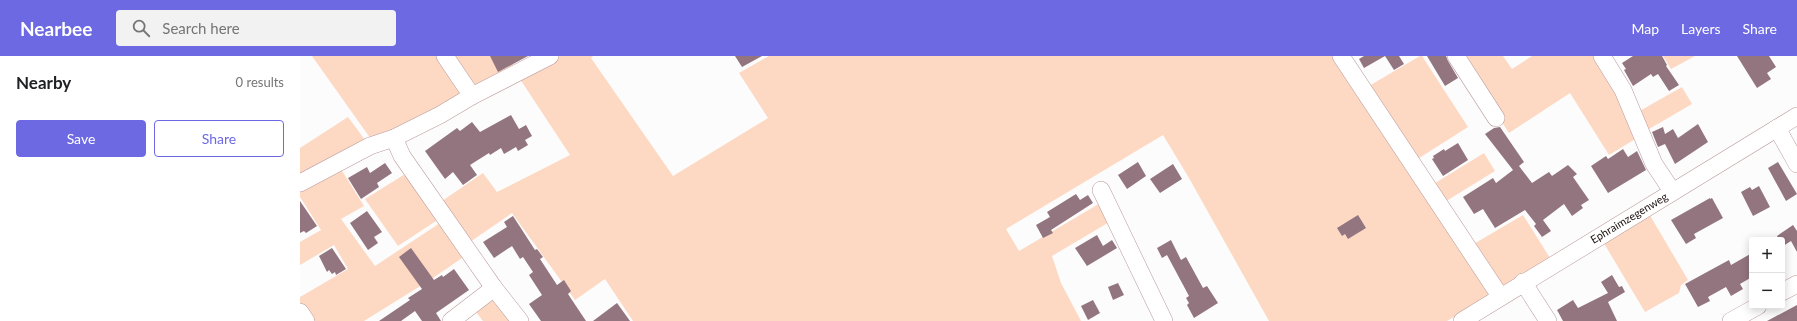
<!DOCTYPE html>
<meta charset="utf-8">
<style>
:root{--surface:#fff;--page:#f2f2f2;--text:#202124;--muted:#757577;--line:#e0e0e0;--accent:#6c69e3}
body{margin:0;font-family:Lato,sans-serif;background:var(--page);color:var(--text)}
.controls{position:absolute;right:12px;bottom:12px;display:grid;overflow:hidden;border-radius:4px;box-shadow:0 2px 10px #0003}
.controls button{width:36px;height:36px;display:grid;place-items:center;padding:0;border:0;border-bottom:1px solid var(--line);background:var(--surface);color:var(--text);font:20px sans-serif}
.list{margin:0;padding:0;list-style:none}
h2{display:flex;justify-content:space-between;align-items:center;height:52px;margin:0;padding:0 16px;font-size:17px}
h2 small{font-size:13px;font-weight:400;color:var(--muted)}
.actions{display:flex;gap:8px;padding:12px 16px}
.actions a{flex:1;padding:9px 0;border:1px solid var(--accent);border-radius:4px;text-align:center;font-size:14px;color:var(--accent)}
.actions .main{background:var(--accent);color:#fff}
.icon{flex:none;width:22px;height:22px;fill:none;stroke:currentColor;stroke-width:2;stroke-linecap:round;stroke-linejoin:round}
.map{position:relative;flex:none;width:1497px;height:265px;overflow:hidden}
header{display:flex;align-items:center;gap:24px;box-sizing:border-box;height:56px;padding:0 20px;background:var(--accent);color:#fff}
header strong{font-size:19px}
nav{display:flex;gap:22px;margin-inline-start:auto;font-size:14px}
.search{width:280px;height:36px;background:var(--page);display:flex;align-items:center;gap:10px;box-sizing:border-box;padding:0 14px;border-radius:4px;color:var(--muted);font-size:15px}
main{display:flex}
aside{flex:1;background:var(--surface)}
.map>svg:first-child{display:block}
</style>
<header>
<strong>Nearbee</strong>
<div class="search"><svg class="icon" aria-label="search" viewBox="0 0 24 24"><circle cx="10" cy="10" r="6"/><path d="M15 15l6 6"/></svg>Search here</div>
<nav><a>Map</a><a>Layers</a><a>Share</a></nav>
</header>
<main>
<aside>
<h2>Nearby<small>0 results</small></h2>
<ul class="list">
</ul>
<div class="actions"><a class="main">Save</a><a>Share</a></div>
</aside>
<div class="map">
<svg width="1497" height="265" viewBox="0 0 1497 265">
<rect width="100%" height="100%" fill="#fcfcfc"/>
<g fill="#fdd9c3">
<polygon points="12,0 141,0 161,30 160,41 73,86"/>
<polygon points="149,0 208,0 216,14 175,30"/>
<polygon points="256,0 293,0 291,2 373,120 468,62 439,17 469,0 1034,0 1191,238 1147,265 969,265 889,122 863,79 706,173 719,195 802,146 811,165 752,200 761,227 781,265 333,265 305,223 275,244 212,157 167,188 139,147 183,117 197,136 270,99 218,20"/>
<polygon points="1120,0 1122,0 1168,71 1116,104 1069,30"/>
<polygon points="1159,0 1203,0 1212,13 1232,0 1296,0 1319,37 1337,82 1309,99 1270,37 1209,77"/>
<polygon points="1363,0 1395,0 1371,13"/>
<polygon points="1382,31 1392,48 1344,76 1336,57"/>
<polygon points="48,61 68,88 0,125 0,92"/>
<polygon points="1184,97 1195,115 1143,147 1132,129"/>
<polygon points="39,110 64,150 41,163 75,210 143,165 168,198 130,224 64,265 9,265 0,251 0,241 48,213 34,189 0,209 0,186 21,174 0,141 0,130"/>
<polygon points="110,115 139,163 98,190 65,143"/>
<polygon points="1348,156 1388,224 1381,229 1379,237 1345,256 1302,184"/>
<polygon points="1223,159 1250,202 1199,233 1172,189"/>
<polygon points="192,238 216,265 183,265 173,252"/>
</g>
<g fill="#93757f">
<polygon points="190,0 228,0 198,16"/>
<polygon points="435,0 462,0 442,11"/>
<polygon points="1064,0 1099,0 1104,8 1094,14 1085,0 1064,12 1059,3"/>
<polygon points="1127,0 1146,0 1148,5 1158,22 1145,30"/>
<polygon points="1333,0 1362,0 1367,9 1366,10 1379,29 1369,35 1358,18 1353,21 1351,18 1333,30 1324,14 1326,13 1322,7"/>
<polygon points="1437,0 1469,0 1476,11 1467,17 1471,23 1457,32"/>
<polygon points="211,59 219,73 226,69 232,80 225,84 228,89 218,95 216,91 204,98 201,92 190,99 189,97 170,109 177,119 163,129 153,116 145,123 125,95 157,72 160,75 172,66 180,76"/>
<polygon points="1398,68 1408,86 1375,108 1365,88 1358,91 1352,76 1363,71 1365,78 1373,73 1378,82"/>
<polygon points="1200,71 1224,106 1219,110 1232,127 1249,116 1252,120 1268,109 1277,118 1273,121 1289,144 1281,149 1283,152 1272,160 1264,148 1243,164 1251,175 1242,181 1234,170 1236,168 1225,154 1195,172 1183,153 1174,158 1163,141 1193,122 1196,127 1213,114 1185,78 1194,72"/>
<polygon points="1158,87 1168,104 1143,120 1132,103 1134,102 1133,100 1144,93 1145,95"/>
<polygon points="1323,93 1328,101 1337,95 1346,114 1308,137 1291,110 1306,100 1308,103"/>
<polygon points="838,106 846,120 827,133 818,119"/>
<polygon points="1478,106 1497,138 1486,145 1468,112"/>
<polygon points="85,107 92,117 77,127 79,131 61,143 48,122 67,111 70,117"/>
<polygon points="873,108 882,123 860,137 850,123"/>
<polygon points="1459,130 1470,151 1453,160 1441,136 1450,131 1452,134"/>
<polygon points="776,138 780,144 788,139 793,147 751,174 753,177 743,182 736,169 750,161 747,156"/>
<polygon points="1410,142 1410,143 1412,142 1423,162 1394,178 1396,182 1386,188 1371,164"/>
<polygon points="0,145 17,170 6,177 4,175 0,177"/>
<polygon points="67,155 82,176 74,181 78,187 68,194 50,167"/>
<polygon points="1058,159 1066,172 1048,183 1045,178 1042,180 1037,172"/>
<polygon points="213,160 235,194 237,193 243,201 240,203 257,229 264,224 271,235 268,238 286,265 241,265 229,248 242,239 229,219 233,216 223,201 220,203 212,190 194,202 183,186 207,171 204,166"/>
<polygon points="1493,169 1497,175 1497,196 1491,185 1483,190 1482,184 1479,184 1477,180"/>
<polygon points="797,179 803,190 812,184 817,192 787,210 775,192"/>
<polygon points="871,184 881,204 886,201 903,232 907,230 918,247 894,262 887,249 889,247 886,242 889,240 867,199 862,202 857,192"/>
<polygon points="32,192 46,213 36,219 35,216 32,218 29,214 27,216 19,200"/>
<polygon points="111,192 134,224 142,219 143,221 154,213 169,234 136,257 141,265 122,265 115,255 101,265 79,265 110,244 108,242 122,233 99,201"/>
<polygon points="1452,197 1452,221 1440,228 1443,233 1431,240 1426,231 1408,241 1410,245 1398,251 1385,228 1429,204 1431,209"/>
<polygon points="1312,219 1319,231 1322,230 1325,236 1308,246 1317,265 1263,265 1257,254 1273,244 1278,252 1308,237 1301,226"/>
<polygon points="818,227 824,239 813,244 808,231"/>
<polygon points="793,244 800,257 788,264 781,250"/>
<polygon points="317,247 330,265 293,265"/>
<polygon points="1497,249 1497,265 1467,265"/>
</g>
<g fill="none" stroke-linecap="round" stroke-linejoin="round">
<g stroke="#bb9a9b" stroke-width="18">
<g id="minor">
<polyline points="145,0 172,40"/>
<polyline points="1041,0 1200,240"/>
<polyline points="1156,0 1196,62"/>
<polyline points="1302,0 1323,34 1354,108 1372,135"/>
<polyline points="1477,72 1497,108"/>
<polyline points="0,127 70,90 94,82"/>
<polyline points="801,134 864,265"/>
<polyline points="1223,226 1248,265"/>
<polyline points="1482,236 1497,228"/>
<polyline points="0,256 6,265"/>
<polyline points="151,265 194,232"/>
<polyline points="220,265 194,232 102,100 94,82 140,59 172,40 250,0"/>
<polyline points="1162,265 1497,60"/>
<polyline points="1431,265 1458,250"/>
</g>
</g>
<use href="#minor" stroke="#fff" stroke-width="17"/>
</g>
<g text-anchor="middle" stroke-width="3" stroke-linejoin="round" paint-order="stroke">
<g font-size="11" fill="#1c1011" stroke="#fff">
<text transform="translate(1329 162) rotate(-31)" y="4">Ephraimzegenweg</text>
</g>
</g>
</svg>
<div class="controls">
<button>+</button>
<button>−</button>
</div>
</div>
</main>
